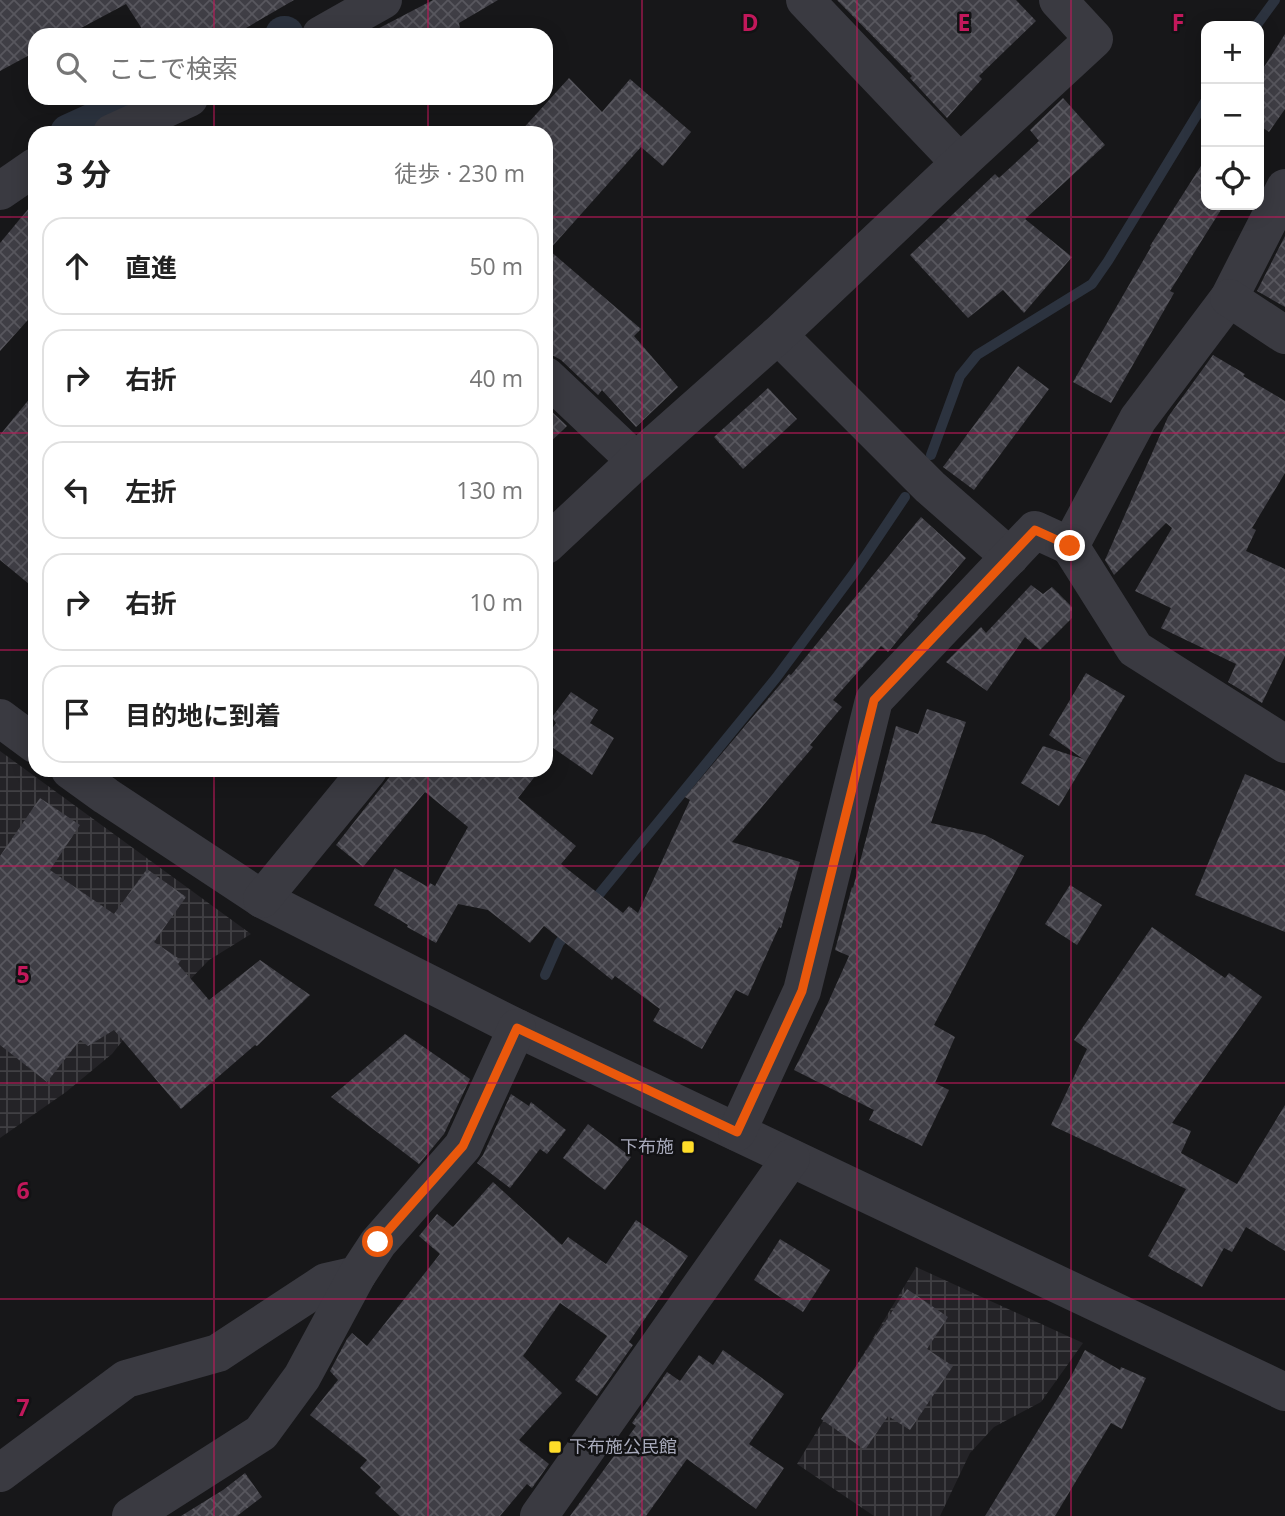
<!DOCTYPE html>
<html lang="ja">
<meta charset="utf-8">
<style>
:root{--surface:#fff;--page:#f2f2f2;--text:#222;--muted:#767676;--line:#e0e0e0}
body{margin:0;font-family:"Open Sans","Noto Sans JP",sans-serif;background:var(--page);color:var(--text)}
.controls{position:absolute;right:21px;top:21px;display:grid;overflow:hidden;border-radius:14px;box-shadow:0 4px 18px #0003}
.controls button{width:63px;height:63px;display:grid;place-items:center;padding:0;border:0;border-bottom:2px solid var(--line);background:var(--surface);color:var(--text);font:35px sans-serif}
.stop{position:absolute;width:21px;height:21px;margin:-16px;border:5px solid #ea580c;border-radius:50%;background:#fff}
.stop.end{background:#ea580c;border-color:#fff;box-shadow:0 2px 7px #0008}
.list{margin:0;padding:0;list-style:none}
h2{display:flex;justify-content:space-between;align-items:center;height:91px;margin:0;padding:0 28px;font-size:30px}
h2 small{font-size:23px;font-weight:400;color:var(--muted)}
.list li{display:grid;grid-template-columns:46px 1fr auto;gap:21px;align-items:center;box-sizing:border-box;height:98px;margin:0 14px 14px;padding:0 14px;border:2px solid var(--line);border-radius:21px}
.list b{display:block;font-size:26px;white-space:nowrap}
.list em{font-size:23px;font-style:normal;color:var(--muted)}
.icon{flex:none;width:38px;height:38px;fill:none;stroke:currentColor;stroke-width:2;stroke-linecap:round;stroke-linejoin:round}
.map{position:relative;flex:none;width:1285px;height:1516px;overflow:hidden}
.search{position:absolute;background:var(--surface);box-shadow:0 4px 18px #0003;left:28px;top:28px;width:525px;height:77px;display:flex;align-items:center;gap:18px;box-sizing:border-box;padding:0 24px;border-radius:21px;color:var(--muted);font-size:26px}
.panel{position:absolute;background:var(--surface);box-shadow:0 4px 18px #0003;left:28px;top:126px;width:525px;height:651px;border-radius:21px}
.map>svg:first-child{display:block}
</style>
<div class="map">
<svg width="1285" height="1516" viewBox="0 0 1285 1516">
<defs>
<pattern id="industrial-grid" width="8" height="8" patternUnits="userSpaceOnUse" patternTransform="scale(1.75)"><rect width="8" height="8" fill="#242327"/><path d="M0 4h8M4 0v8" fill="none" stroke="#414044"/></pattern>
<pattern id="building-cross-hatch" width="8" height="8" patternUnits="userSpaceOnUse" patternTransform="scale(1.75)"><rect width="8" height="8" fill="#3f3e45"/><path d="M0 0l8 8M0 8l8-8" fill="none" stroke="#58575e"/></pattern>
</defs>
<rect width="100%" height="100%" fill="#171719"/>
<g fill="url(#industrial-grid)">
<polygon points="0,751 251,934 209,960 179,991 142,1016 112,1054 66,1092 0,1138"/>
<polygon points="916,1267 1083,1343 1041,1402 994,1427 970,1453 940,1516 874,1516 797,1464"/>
</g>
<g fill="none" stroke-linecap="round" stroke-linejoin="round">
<g stroke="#2c333f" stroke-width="10">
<polyline points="1256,26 1275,0"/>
<polyline points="931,455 960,376 977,355 1092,284 1108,261 1206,100"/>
<polyline points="592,903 776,678 854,573 905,497"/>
<polyline points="545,975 559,943 571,929"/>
</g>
<g stroke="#2c333f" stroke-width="38">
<polyline points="284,35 285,35"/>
<polyline points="69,133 146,98"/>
</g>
</g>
<g fill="url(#building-cross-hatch)">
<polygon points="0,0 294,0 234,35 146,35 126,4 68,35 35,35 35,52 0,71"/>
<polygon points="433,0 498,0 459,23 461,35 366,35"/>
<polygon points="837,0 1016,0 1036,21 979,76 982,79 947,118 910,78 912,76"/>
<polygon points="1285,34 1285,109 1269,132 1259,125 1259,75"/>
<polygon points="569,78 602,112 630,79 691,132 663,166 641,147 549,250 641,329 634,336 678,387 636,427 602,390 598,395 561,360 552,355 546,355 546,133 519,133"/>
<polygon points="1063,98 1105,145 1025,219 1072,257 1024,313 1003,290 968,318 910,255 995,174 999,178 1039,141 1030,130"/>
<polygon points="1206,158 1206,205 1224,205 1170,291 1174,293 1111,403 1073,382 1151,247 1150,246"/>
<polygon points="35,201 35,312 0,351 0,243"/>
<polygon points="1285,236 1285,307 1257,291"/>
<polygon points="1213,355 1245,374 1243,376 1285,401 1285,473 1252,528 1256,530 1246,551 1285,569 1285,656 1262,703 1228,682 1236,664 1161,628 1171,608 1135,591 1172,528 1166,523 1114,575 1105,560 1168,417"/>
<polygon points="1018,366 1049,389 974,490 943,467"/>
<polygon points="768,388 797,419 743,469 714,437"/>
<polygon points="35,392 35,589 0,560 0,435"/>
<polygon points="546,406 567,426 546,446"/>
<polygon points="921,517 966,558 917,615 918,616 888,652 881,646 833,700 842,707 810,745 813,747 732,842 800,862 781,928 779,927 748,996 736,990 702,1049 653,1021 660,1009 615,976 612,980 544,926 530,943 488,910 458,904 436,943 407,927 408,925 374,905 395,868 428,887 430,883 435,886 468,827 425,792 363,867 336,845 395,770 540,770 518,798 576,846 561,864 623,913 629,906 638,913 690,800 685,797 789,674 791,675"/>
<polygon points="1031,585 1043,594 1052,587 1072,607 1072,618 1040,650 1025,637 987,691 946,662 981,627 986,633"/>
<polygon points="1086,673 1125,696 1059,806 1021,783 1043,746 1083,759 1049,735"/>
<polygon points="571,692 598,710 590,723 614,738 592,775 546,743 546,737 556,723 552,717"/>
<polygon points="927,709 966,722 931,823 985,835 1024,856 934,1025 955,1037 935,1083 949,1090 922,1146 869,1120 874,1110 794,1070 827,1005 849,956 835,950 852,887 853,888 896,726 918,734"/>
<polygon points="1245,774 1285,791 1285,932 1195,895"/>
<polygon points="40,798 80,825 50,870 114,914 147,869 186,897 154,942 181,960 178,964 209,1000 260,960 310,995 257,1046 255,1045 181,1109 114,1030 88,1046 80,1040 47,1082 0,1045 0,856"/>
<polygon points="1070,885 1102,905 1077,945 1045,924"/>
<polygon points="1152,927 1225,978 1229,973 1262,997 1172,1123 1191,1131 1181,1153 1237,1184 1285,1105 1285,1251 1246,1227 1232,1252 1224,1248 1202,1287 1148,1256 1186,1189 1051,1125 1087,1049 1074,1040"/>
<polygon points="405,1034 470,1079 444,1134 419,1164 331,1097"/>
<polygon points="511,1094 529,1106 531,1102 566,1130 547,1154 540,1149 510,1188 477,1163 483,1155"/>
<polygon points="588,1124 631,1157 605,1190 563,1158"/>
<polygon points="493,1182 562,1245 568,1237 606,1264 636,1220 688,1256 629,1342 633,1345 597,1396 575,1380 607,1336 560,1303 523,1356 562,1393 519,1440 549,1464 532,1488 527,1484 500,1516 400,1516 375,1493 381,1487 360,1468 367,1460 310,1415 338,1380 330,1371 347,1339 352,1333 367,1346 440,1254 419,1236 437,1214 453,1227"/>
<polygon points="780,1239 830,1270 803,1312 754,1280"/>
<polygon points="907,1289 948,1317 927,1349 953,1366 910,1430 888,1416 865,1450 821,1419"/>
<polygon points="723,1350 784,1394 749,1444 784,1468 756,1509 687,1459 646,1516 570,1516 636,1426 632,1423 667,1372 680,1381 699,1355 713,1365"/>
<polygon points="1085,1350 1120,1370 1121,1367 1146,1378 1122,1429 1111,1423 1055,1516 985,1516 1069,1380"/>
<polygon points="245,1473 262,1497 237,1516 181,1516 223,1490"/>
</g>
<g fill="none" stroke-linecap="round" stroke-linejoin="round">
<g stroke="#3a3a41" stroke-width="38">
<polyline points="805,0 960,163"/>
<polyline points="321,35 383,0"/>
<polyline points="112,133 189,98"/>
<polyline points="1285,188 1229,298 1138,419 1070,546 1135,649 1285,744"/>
<polyline points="0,191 35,167"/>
<polyline points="1229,298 1285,335"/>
<polyline points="778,335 930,487 1010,557"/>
<polyline points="546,376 636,461"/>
<polyline points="546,545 636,461 778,335 960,163 1094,39 1058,0"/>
<polyline points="0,718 35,744"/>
<polyline points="70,770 106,796 262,899 517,1028 1285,1392"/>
<polyline points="262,899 368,770"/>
<polyline points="737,1132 802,991 874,700 1035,530 1070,546"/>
<polyline points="0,1473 126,1379 218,1353 326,1282 357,1275"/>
<polyline points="131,1516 261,1433 302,1377 357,1275 378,1243 463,1146 517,1028"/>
<polyline points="539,1516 791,1158"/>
</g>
</g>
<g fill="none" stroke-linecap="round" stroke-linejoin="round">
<polyline stroke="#ea580c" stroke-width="9" points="378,1242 463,1146 517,1028 737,1132 802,991 874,700 1035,530 1070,546"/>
</g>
<path fill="none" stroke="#c2185b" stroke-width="2" stroke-opacity="0.55" d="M214,0V35M428,0V35M642,0V1516M857,0V1516M1071,0V1516M214,98V133M428,98V133M0,217H35M546,217H1285M0,433H35M546,433H1285M0,650H35M546,650H1285M214,770V1516M428,770V1516M0,866H1285M0,1083H1285M0,1299H1285"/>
<g fill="#ffdd29" stroke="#121214" stroke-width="2.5">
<rect x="681" y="1140" width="14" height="14" rx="3.5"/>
<rect x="548" y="1440" width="14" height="14" rx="3.5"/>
</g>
<g text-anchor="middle" stroke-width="5" stroke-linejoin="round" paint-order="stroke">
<g font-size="18" fill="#a8aabb" stroke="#121214" text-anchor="end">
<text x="674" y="1153">下布施</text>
<text x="569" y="1453" text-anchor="start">下布施公民館</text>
</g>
</g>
<g font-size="23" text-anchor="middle" font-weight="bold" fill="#c2185b" stroke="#121214" stroke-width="5" stroke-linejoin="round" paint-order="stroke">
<text x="750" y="31">D</text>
<text x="964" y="31">E</text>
<text x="1178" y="31">F</text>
<text x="23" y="983">5</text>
<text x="23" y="1199">6</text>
<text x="23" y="1416">7</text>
</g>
</svg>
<div class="controls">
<button>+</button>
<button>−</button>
<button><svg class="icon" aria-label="locate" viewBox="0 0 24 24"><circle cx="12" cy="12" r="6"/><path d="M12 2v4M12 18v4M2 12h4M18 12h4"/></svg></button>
</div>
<div class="stop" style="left:378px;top:1242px"></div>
<div class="stop end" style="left:1070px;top:546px"></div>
<div class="search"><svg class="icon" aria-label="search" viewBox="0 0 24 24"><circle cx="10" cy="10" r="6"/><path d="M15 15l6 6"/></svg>ここで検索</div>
<section class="panel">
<h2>3 分<small>徒歩 · 230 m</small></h2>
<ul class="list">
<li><svg class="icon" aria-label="ahead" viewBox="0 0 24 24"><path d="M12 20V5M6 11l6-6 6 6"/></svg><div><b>直進</b></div><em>50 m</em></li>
<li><svg class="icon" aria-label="right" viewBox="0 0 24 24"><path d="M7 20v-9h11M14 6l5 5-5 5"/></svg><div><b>右折</b></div><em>40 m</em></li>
<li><svg class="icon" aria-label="left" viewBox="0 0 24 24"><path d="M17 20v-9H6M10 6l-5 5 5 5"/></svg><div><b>左折</b></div><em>130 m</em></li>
<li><svg class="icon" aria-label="right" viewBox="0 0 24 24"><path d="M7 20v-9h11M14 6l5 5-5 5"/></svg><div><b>右折</b></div><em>10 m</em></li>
<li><svg class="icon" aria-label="arrive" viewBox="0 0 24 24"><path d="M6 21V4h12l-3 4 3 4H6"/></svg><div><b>目的地に到着</b></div></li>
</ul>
</section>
</div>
